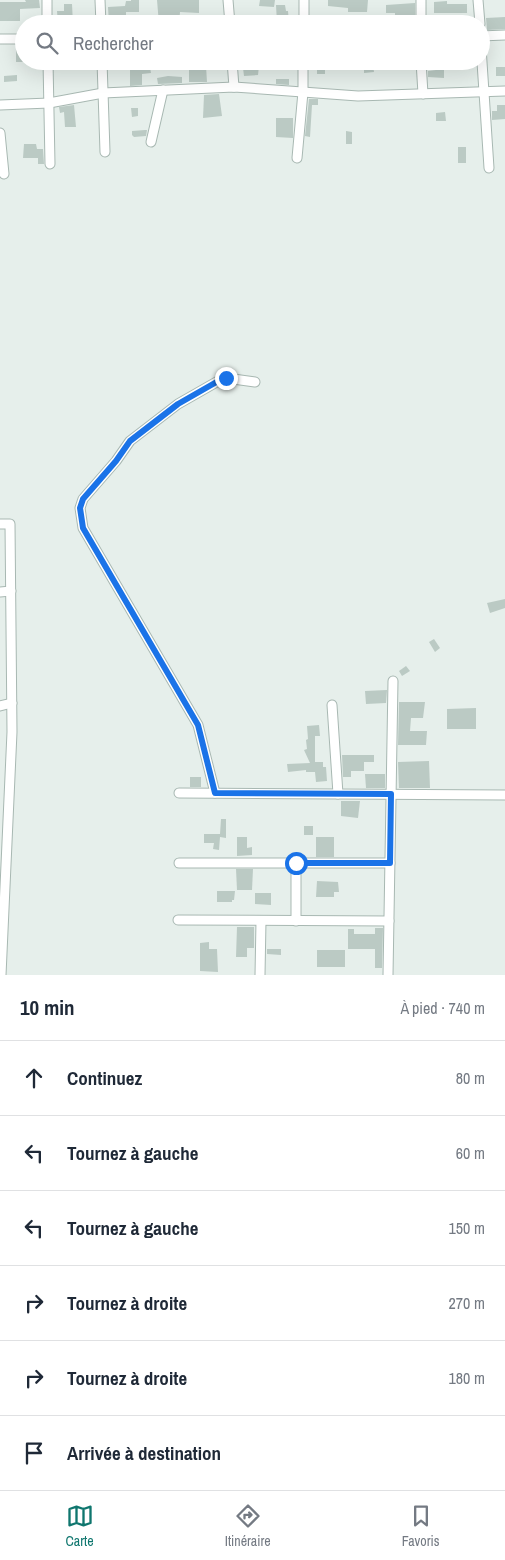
<!DOCTYPE html>
<html lang="fr">
<meta charset="utf-8">
<style>
:root{--surface:#fff;--page:#f2f2f3;--text:#1f2937;--muted:#747a83;--line:#e0e1e3;--accent:#0f766e}
body{margin:0;font-family:"Archivo Narrow",sans-serif;background:var(--page);color:var(--text)}
.stop{position:absolute;width:15px;height:15px;margin:-11px;border:4px solid #1a73e8;border-radius:50%;background:#fff}
.stop.end{background:#1a73e8;border-color:#fff;box-shadow:0 1px 5px #0008}
.list{margin:0;padding:0;list-style:none}
h2{display:flex;justify-content:space-between;align-items:center;height:65px;margin:0;padding:0 20px;font-size:21px}
h2 small{font-size:16px;font-weight:400;color:var(--muted)}
.list li{display:grid;grid-template-columns:32px 1fr auto;gap:15px;align-items:center;box-sizing:border-box;height:75px;padding:0 20px;border-top:1px solid var(--line)}
.list b{display:block;font-size:19px;white-space:nowrap}
.list em{font-size:16px;font-style:normal;color:var(--muted)}
.icon{flex:none;width:28px;height:28px;fill:none;stroke:currentColor;stroke-width:2;stroke-linecap:round;stroke-linejoin:round}
.map{position:relative;flex:none;width:505px;height:975px;overflow:hidden}
.search{position:absolute;background:var(--surface);box-shadow:0 5px 20px #0002;left:15px;right:15px;top:15px;height:55px;display:flex;align-items:center;gap:12px;box-sizing:border-box;padding:0 18px;border-radius:28px;color:var(--muted);font-size:19px}
.sheet{height:515px;background:var(--surface)}
nav{display:flex;justify-content:space-around;align-items:center;box-sizing:border-box;height:70px;border-top:1px solid var(--line);background:var(--surface);font-size:14px;color:var(--muted)}
nav a{display:grid;justify-items:center;gap:2px}
nav .on{color:var(--accent)}
.map>svg:first-child{display:block}
</style>
<div class="map">
<svg width="505" height="975" viewBox="0 0 505 975">
<rect width="100%" height="100%" fill="#e6efeb"/>
<g fill="#bbcac4">
<polygon points="25,0 39,0 40,8 20,9 20,21 0,21 0,2 26,2"/>
<polygon points="131,0 139,0 139,12 126,12 126,24 109,24 108,7 125,6 126,1 131,1"/>
<polygon points="157,0 199,0 199,13 180,12 179,24 159,24"/>
<polygon points="260,0 275,0 274,7 259,6"/>
<polygon points="328,0 368,0 367,12 348,12 348,8 328,6"/>
<polygon points="447,1 447,4 467,4 467,13 434,13 434,2"/>
<polygon points="415,3 415,24 401,24 401,21 395,21 395,13 386,13 386,5"/>
<polygon points="64,4 72,4 73,24 58,24 57,11 64,11"/>
<polygon points="276,5 285,5 286,11 288,11 289,23 277,23"/>
<polygon points="505,17 505,29 487,30 486,18"/>
<rect x="16" y="45" width="8" height="17"/>
<polygon points="62,61 70,61 70,68 62,69"/>
<polygon points="189,61 203,61 203,66 206,66 207,82 189,82"/>
<polygon points="238,61 248,61 248,66 259,66 258,75 244,76 243,68 239,68"/>
<rect x="317" y="62" width="8" height="12"/>
<polygon points="364,65 373,65 374,72 364,73"/>
<polygon points="130,67 150,67 151,73 142,74 142,85 130,86"/>
<rect x="496" y="67" width="9" height="9"/>
<polygon points="444,69 444,78 428,77 428,71"/>
<polygon points="17,75 17,81 4,82 4,76"/>
<polygon points="168,76 182,77 182,83 158,84 157,78"/>
<polygon points="276,79 289,79 289,85 276,84"/>
<polygon points="219,94 222,116 203,118 204,95"/>
<polygon points="309,99 318,99 318,105 312,105 310,137 305,136"/>
<polygon points="74,105 76,127 65,127 64,112 60,113 59,107"/>
<polygon points="497,105 505,105 505,119 492,120 492,111 497,111"/>
<polygon points="131,108 138,108 138,116 132,117"/>
<polygon points="445,112 446,121 436,121 436,113"/>
<polygon points="276,118 293,118 293,138 276,137"/>
<polygon points="145,130 147,130 146,136 134,137 132,135 132,131"/>
<polygon points="346,131 352,132 352,144 346,144"/>
<polygon points="24,144 36,144 37,149 43,149 44,164 38,164 38,158 23,158"/>
<rect x="458" y="147" width="8" height="16"/>
<polygon points="505,599 505,608 490,613 487,603"/>
<polygon points="434,639 440,648 435,652 429,642"/>
<polygon points="406,666 410,671 402,676 399,671"/>
<polygon points="387,690 386,703 366,704 365,691"/>
<polygon points="399,702 425,702 423,718 411,718 410,731 427,731 426,745 398,745"/>
<polygon points="476,708 476,729 447,729 447,709"/>
<polygon points="319,725 320,736 315,736 315,762 323,762 323,767 326,767 327,781 316,782 315,772 306,772 306,770 288,772 287,764 310,763 304,750 307,749 306,740 308,739 307,726"/>
<polygon points="342,755 374,755 374,762 364,762 364,771 351,771 351,777 343,777"/>
<polygon points="429,761 430,788 399,788 398,762"/>
<polygon points="365,774 385,774 385,788 366,788"/>
<rect x="190" y="777" width="11" height="10"/>
<polygon points="341,801 360,801 358,818 341,816"/>
<polygon points="221,819 226,819 226,838 220,837 219,850 213,849 214,843 204,843 204,834 220,834"/>
<rect x="304" y="826" width="9" height="9"/>
<polygon points="237,837 247,837 247,848 252,847 252,855 237,856"/>
<rect x="316" y="837" width="18" height="20"/>
<polygon points="236,869 253,869 252,890 237,890"/>
<polygon points="317,881 338,882 339,892 334,892 334,897 316,897"/>
<polygon points="217,891 235,891 234,900 232,900 232,902 217,902"/>
<polygon points="255,893 271,893 271,905 255,904"/>
<polygon points="237,927 254,927 254,948 247,948 247,957 236,957"/>
<polygon points="375,928 383,928 382,968 375,968 375,949 348,949 348,929 354,929 354,934 375,934"/>
<polygon points="209,942 209,949 217,949 218,972 200,971 200,943"/>
<polygon points="267,949 281,949 281,955 267,954"/>
<rect x="317" y="950" width="28" height="17"/>
</g>
<g fill="none" stroke-linecap="round" stroke-linejoin="round">
<g stroke="#a8b8b2" stroke-width="11">
<g id="street">
<polyline points="47,0 47,24"/>
<polyline points="100,0 101,24"/>
<polyline points="228,0 230,24"/>
<polyline points="304,0 304,24"/>
<polyline points="478,0 480,24"/>
<polyline points="421,24 421,0"/>
<polyline points="481,36 505,35"/>
<polyline points="0,39 24,39"/>
<polyline points="481,47 489,168"/>
<polyline points="48,61 50,164"/>
<polyline points="102,61 105,152"/>
<polyline points="232,61 234,87"/>
<polyline points="421,61 423,94"/>
<polyline points="0,105 49,103 103,93 234,87 358,96 505,91"/>
<polyline points="0,133 4,174"/>
<polyline points="151,142 163,90"/>
<polyline points="297,158 303,92 303,61"/>
<polyline points="0,524 10,524 12,732 1,975"/>
<polyline points="0,592 11,591"/>
<polyline points="332,705 338,794"/>
<polyline points="0,706 12,703"/>
<polyline points="179,793 505,795"/>
<polyline points="215,793 198,725 83,528 80,508 83,499 116,461 130,441 178,404 220,380 226,378 255,382"/>
<polyline points="179,863 390,863"/>
<polyline points="178,920 389,921"/>
<polyline points="296,921 296,863"/>
<polyline points="260,975 261,921"/>
<polyline points="388,975 393,681"/>
</g>
</g>
<use href="#street" stroke="#fff" stroke-width="9"/>
</g>
<g fill="none" stroke-linecap="round" stroke-linejoin="round">
<polyline stroke="#1a73e8" stroke-width="6" points="226,378 220,380 178,404 130,441 116,461 83,499 80,508 83,528 198,725 215,793 391,794 390,863 296,863"/>
</g>
</svg>
<div class="stop" style="left:296px;top:863px"></div>
<div class="stop end" style="left:226px;top:378px"></div>
<div class="search"><svg class="icon" aria-label="search" viewBox="0 0 24 24"><circle cx="10" cy="10" r="6"/><path d="M15 15l6 6"/></svg>Rechercher</div>
</div>
<section class="sheet">
<h2>10 min<small>À pied · 740 m</small></h2>
<ul class="list">
<li><svg class="icon" aria-label="ahead" viewBox="0 0 24 24"><path d="M12 20V5M6 11l6-6 6 6"/></svg><div><b>Continuez</b></div><em>80 m</em></li>
<li><svg class="icon" aria-label="left" viewBox="0 0 24 24"><path d="M17 20v-9H6M10 6l-5 5 5 5"/></svg><div><b>Tournez à gauche</b></div><em>60 m</em></li>
<li><svg class="icon" aria-label="left" viewBox="0 0 24 24"><path d="M17 20v-9H6M10 6l-5 5 5 5"/></svg><div><b>Tournez à gauche</b></div><em>150 m</em></li>
<li><svg class="icon" aria-label="right" viewBox="0 0 24 24"><path d="M7 20v-9h11M14 6l5 5-5 5"/></svg><div><b>Tournez à droite</b></div><em>270 m</em></li>
<li><svg class="icon" aria-label="right" viewBox="0 0 24 24"><path d="M7 20v-9h11M14 6l5 5-5 5"/></svg><div><b>Tournez à droite</b></div><em>180 m</em></li>
<li><svg class="icon" aria-label="arrive" viewBox="0 0 24 24"><path d="M6 21V4h12l-3 4 3 4H6"/></svg><div><b>Arrivée à destination</b></div></li>
</ul>
</section>
<nav>
<a class="on"><svg class="icon" aria-label="map" viewBox="0 0 24 24"><path d="M3 6l6-2 6 2 6-2v14l-6 2-6-2-6 2zM9 4v14M15 6v14"/></svg>Carte</a>
<a><svg class="icon" aria-label="directions" viewBox="0 0 24 24"><path d="M12 3l9 9-9 9-9-9zM9 14v-3h6M13 9l2 2-2 2"/></svg>Itinéraire</a>
<a><svg class="icon" aria-label="saved" viewBox="0 0 24 24"><path d="M7 4h10v16l-5-4-5 4z"/></svg>Favoris</a>
</nav>
